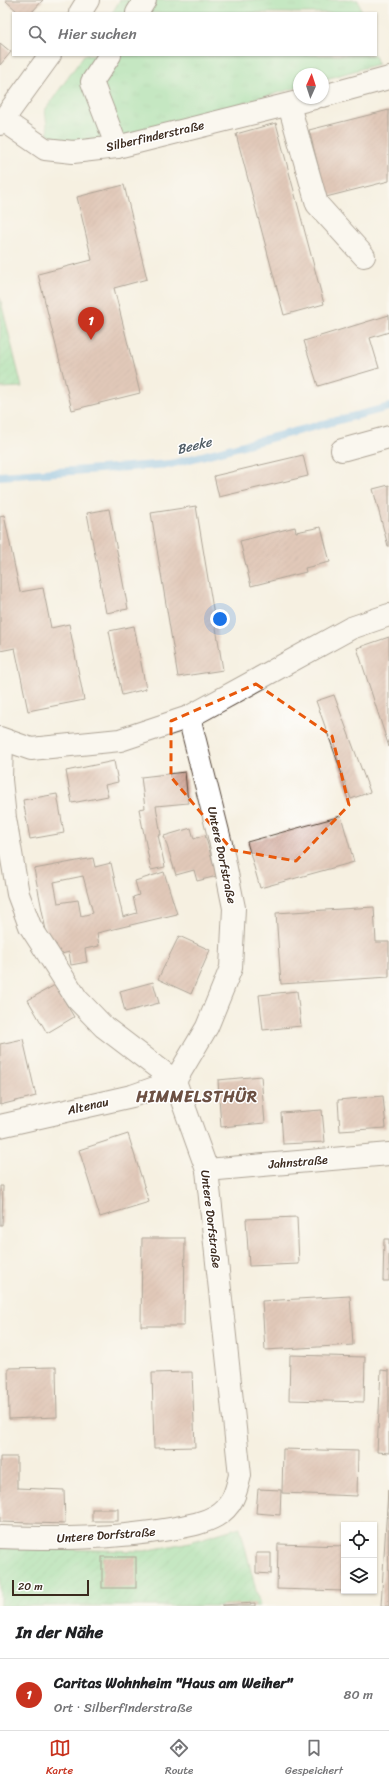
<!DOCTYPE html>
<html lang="de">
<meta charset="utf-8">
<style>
:root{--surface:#fff;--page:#f2f2f2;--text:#202124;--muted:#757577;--line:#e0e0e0;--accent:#c8321e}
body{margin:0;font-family:Sriracha,sans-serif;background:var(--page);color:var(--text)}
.controls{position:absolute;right:12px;bottom:12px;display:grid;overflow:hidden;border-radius:0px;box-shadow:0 1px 3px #0004}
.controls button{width:36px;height:36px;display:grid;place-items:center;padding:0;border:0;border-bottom:1px solid var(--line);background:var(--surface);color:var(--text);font:20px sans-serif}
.compass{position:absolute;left:293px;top:68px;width:36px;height:36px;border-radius:50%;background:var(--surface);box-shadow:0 1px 3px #0004;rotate:3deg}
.scale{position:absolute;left:12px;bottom:10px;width:77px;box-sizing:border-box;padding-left:4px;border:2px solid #3b2a1e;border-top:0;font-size:11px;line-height:14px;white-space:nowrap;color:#3b2a1e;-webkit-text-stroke:3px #fff;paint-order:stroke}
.you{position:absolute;left:220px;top:619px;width:14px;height:14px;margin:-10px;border:3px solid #fff;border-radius:50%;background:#1a73e8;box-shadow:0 0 0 6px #1a73e833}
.badge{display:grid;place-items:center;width:26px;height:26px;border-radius:50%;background:var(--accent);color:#fff;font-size:13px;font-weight:700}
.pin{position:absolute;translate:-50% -33px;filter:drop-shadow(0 1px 2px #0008)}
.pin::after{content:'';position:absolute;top:21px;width:14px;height:12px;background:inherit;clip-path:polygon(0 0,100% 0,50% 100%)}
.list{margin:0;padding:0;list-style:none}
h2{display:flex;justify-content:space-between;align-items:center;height:52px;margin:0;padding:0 16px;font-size:17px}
h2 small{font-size:13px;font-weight:400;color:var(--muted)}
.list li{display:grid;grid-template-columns:26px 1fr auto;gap:12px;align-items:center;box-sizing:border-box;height:72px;padding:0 16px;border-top:1px solid var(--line)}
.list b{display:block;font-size:15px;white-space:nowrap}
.list p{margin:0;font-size:13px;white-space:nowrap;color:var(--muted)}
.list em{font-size:13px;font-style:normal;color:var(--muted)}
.icon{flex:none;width:22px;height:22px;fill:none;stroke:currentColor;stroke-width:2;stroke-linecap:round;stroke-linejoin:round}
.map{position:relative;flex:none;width:389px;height:1606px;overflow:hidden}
.search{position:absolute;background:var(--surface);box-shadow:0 1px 3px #0004;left:12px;right:12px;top:12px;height:44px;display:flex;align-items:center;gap:10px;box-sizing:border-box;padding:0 14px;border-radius:0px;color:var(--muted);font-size:15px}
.sheet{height:124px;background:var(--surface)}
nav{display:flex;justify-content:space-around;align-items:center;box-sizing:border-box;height:56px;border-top:1px solid var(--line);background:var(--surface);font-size:11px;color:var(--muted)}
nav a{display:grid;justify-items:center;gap:2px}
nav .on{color:var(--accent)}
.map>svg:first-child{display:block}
</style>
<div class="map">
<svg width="389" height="1606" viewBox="0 0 389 1606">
<defs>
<pattern id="grass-tufts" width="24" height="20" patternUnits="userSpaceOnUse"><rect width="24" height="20" fill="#8bdc9c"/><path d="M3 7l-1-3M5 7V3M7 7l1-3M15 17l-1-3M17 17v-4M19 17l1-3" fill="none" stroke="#79bd86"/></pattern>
<pattern id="garden-furrows" width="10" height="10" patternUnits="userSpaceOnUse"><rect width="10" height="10" fill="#8bdc9c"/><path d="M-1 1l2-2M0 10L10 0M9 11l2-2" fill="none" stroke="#79bd86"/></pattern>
<pattern id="building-hatch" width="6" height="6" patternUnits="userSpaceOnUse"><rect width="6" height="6" fill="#c89887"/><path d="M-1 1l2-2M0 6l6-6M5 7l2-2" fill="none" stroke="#a47c6e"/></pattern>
</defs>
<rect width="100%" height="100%" fill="#fff"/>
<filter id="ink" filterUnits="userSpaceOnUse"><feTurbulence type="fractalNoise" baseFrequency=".025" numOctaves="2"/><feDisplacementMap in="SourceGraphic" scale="8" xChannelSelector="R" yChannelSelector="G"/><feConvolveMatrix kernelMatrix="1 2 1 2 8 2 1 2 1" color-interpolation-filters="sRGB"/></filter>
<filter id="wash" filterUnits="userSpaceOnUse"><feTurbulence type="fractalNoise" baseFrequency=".012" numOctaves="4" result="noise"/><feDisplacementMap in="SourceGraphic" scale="16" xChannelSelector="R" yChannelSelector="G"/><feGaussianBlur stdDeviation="0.9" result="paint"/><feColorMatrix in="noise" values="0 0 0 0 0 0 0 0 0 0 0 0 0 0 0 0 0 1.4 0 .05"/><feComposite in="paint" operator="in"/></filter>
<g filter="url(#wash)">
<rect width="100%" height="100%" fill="#f6f0e1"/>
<g fill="url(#grass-tufts)" stroke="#63835d">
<polygon points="120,0 358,0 362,13 112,13"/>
<polygon points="84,55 375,55 378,64 323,80 323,74 299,74 299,87 105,142 65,142 48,134 45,110"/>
</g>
<g fill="url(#garden-furrows)" stroke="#63835d">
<polygon points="0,298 22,387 0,388"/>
<polygon points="240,1527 260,1606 0,1606 0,1548 144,1551 190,1542"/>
</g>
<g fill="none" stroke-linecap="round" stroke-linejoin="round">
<polyline stroke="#74b8ea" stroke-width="8" points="0,476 171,464 389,407"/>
</g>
<g id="blocks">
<g fill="url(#building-hatch)" fill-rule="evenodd">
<polygon points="5,0 43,0 31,13 19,13"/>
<polygon points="0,43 11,52 0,65"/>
<polygon points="389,110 389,181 326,197 309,130"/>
<polygon points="276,123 324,304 284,315 236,134"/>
<polygon points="124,185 147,279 114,288 140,393 72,410 38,274 92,260 77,197"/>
<polygon points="389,315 389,332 370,338 379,368 318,386 304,341"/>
<polygon points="303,455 308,476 219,497 214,476"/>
<polygon points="389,485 389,546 388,546 373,489"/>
<polygon points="196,506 223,670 178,677 151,513"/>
<polygon points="109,509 128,609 106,613 87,513"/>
<polygon points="4,515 20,592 43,588 51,628 69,624 84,700 28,711 15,648 0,651 0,516"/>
<polygon points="295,527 296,532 321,527 330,562 305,568 306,572 251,586 240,541"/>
<polygon points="134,626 146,689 122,695 109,631"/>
<polygon points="389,637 389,747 357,648"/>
<polygon points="334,695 370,792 351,799 316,701"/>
<polygon points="114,761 118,782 105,785 108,796 72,803 66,771"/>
<polygon points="185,772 188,803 156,806 161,835 158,835 165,867 151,870 139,809 145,808 141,777"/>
<polygon points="57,794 64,833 30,839 23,800"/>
<polygon points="341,816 354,862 260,888 247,842"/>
<polygon points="191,828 194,839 205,835 217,876 197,881 194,870 176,875 164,836"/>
<path d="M93,858L95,867L111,863L123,917L137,913L133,897L139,895L135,881L164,872L177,914L97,933L99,946L85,949L87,962L71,965L69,952L58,955L56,944L49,946L34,869ZM83,876L93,913L81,916L78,900L58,903L54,882Z"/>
<polygon points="374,907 376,942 389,942 389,977 281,984 276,913"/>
<polygon points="179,936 210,950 191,994 158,979"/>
<polygon points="153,982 159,1003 125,1012 120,991"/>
<polygon points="55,985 74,1017 47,1033 28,1000"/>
<polygon points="297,991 301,1026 263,1030 259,995"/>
<polygon points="23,1039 36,1096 0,1105 0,1044"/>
<polygon points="261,1076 265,1123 221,1127 218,1080"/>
<polygon points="383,1096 386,1128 340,1131 338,1100"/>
<polygon points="322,1110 325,1142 283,1144 281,1113"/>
<polygon points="128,1134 149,1202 100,1217 79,1150"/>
<polygon points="0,1186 3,1186 2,1225 0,1225"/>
<polygon points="297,1217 299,1264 249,1266 246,1219"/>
<polygon points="142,1238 185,1238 184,1326 141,1326"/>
<polygon points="384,1239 389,1239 389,1281 383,1281"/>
<polygon points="350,1296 353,1345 265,1350 262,1301"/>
<polygon points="290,1355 365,1357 364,1402 289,1400"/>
<polygon points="56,1367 57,1417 9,1419 8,1368"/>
<polygon points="381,1370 389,1371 389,1453 377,1452"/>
<polygon points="192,1372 195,1447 154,1448 152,1373"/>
<polygon points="283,1449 358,1451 357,1496 282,1493"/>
<polygon points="0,1457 17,1457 17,1488 64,1490 65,1524 0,1522"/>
<polygon points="258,1489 281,1490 280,1515 256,1513"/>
<polygon points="388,1490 389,1606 381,1606"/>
<rect x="92" y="1509" width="26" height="12"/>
<polygon points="278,1544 344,1546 344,1591 277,1589"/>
<polygon points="256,1553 271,1553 271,1574 256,1573"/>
<rect x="102" y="1557" width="34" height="31"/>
<polygon points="255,1603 255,1606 222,1606 222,1605"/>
</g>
</g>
</g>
<g filter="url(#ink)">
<use href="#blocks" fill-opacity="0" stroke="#57483b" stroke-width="1"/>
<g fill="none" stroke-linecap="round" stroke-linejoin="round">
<g stroke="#57483b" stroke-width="24">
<g id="minor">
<polyline points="137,13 145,0"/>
<polyline points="110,55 92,82 117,147"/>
<polyline points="323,96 389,78"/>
<polyline points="289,105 317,204 364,256"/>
<polyline points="3,120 45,149 73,152 117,147 314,98"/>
<polyline points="342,450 389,437"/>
<polyline points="189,717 351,628 389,615"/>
<path d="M0,738L31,749L120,740L189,717L221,844L234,908L231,968L207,1027L175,1081L207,1170L240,1475C236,1492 233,1506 216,1516C202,1524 186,1526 170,1529C113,1539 57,1539 0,1537"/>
<polyline points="2,740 1,780 5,818 18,894 30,926 77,999 104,1027 175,1081"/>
<polyline points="0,1126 132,1096 175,1081"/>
<polyline points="207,1170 389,1154"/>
</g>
</g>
<g stroke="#57483b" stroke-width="24">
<g id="major">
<polyline points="80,13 88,0"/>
<polyline points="0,124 50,55"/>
</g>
</g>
<use href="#minor" stroke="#fff" stroke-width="22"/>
<use href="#major" stroke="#fff" stroke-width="22"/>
</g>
</g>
<path d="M0 0H389V1606H0ZM256,684L332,736L349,805L296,861L232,850L171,777V721Z" fill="#f6f0e1" fill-opacity=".55" fill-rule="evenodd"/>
<path fill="none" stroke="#e8590c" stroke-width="3" stroke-dasharray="8 5" stroke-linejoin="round" d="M256,684L332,736L349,805L296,861L232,850L171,777V721Z"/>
<g text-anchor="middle" stroke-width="3" stroke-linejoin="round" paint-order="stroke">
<g font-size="12" fill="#3b2a1e" stroke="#fff">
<text transform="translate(155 136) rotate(-13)" y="4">Silberfinderstraße</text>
<text transform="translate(222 855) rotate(78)" y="4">Untere Dorfstraße</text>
<text transform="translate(88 1106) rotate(-13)" y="4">Altenau</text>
<text transform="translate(298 1162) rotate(-5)" y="4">Jahnstraße</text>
<text transform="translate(211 1219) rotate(83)" y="4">Untere Dorfstraße</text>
<text transform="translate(106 1535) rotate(-4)" y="4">Untere Dorfstraße</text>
</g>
<g font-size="13" font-style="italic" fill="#4f5c65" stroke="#fff">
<text transform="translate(194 445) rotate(-14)" y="5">Beeke</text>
</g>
<g font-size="16" font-weight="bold" letter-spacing="1" fill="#6c5043" stroke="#fff">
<text x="197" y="1102">HIMMELSTHÜR</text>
</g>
</g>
</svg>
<div class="controls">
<button><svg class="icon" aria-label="locate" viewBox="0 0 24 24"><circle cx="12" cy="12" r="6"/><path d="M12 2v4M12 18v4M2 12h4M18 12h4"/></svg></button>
<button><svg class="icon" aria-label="layers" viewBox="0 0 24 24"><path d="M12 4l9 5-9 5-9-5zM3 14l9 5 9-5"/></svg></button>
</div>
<svg class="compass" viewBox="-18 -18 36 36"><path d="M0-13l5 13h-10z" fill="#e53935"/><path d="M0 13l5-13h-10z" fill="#757577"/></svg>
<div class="scale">20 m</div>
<div class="you"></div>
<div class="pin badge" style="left:91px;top:340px">1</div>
<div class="search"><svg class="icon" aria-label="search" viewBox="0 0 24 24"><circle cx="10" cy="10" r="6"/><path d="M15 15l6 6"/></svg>Hier suchen</div>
</div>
<section class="sheet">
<h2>In der Nähe<small></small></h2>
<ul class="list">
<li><span class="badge">1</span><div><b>Caritas Wohnheim &quot;Haus am Weiher&quot;</b><p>Ort · Silberfinderstraße</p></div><em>80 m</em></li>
</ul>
</section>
<nav>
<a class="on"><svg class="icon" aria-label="map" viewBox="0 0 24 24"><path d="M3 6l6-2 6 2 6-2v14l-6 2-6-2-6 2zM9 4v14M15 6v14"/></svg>Karte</a>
<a><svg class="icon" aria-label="directions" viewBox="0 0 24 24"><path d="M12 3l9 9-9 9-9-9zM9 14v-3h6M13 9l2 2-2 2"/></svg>Route</a>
<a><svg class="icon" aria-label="saved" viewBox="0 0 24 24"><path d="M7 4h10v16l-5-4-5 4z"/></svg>Gespeichert</a>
</nav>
